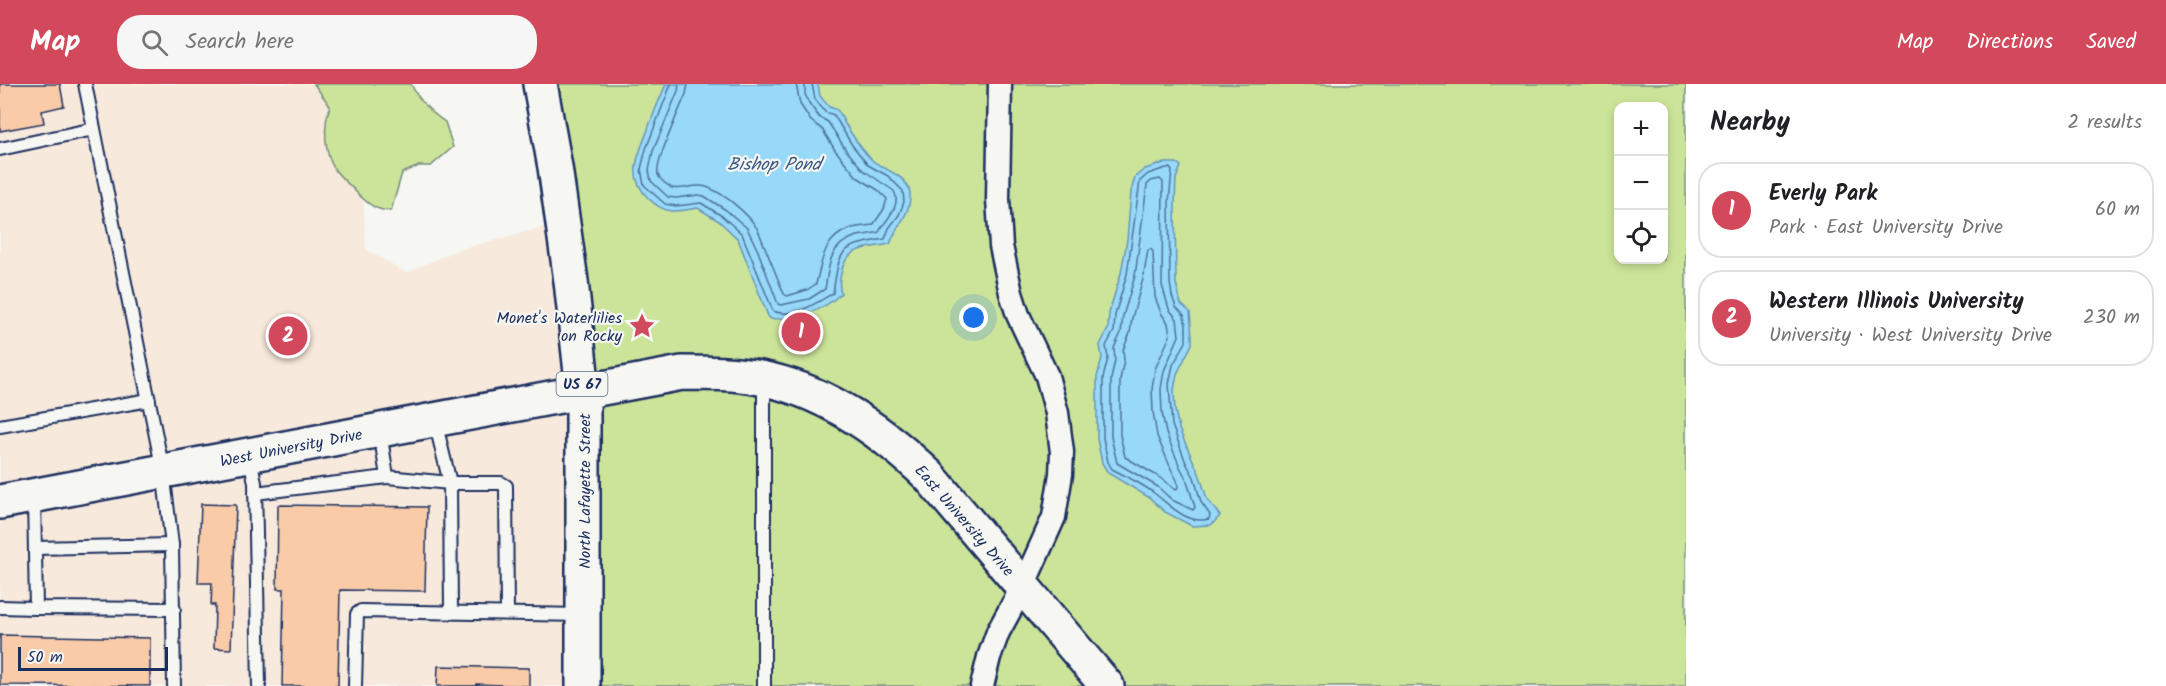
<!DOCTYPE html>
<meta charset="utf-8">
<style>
:root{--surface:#fff;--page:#f6f6f6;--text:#202124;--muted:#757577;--line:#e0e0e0;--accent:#d1495b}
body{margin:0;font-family:Kalam,sans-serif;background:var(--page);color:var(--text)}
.controls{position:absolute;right:18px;top:18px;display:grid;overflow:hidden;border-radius:12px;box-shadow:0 3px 9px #0003}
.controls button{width:54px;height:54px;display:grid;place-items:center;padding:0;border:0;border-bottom:2px solid var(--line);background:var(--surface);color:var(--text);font:30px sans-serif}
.scale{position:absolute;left:18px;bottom:15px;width:150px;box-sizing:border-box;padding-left:6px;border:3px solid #1b2f5e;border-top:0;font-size:16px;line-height:21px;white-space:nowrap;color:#1b2f5e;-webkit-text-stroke:4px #f6f6f2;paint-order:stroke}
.you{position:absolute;left:974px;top:234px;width:21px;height:21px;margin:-15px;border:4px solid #fff;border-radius:50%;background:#1a73e8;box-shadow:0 0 0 9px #1a73e833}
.badge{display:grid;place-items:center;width:39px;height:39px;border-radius:50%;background:var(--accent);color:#fff;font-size:20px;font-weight:700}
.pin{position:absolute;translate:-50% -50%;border:3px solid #fff;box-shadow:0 2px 6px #0006}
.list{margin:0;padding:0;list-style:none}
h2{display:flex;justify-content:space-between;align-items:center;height:78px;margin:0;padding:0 24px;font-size:26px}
h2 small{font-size:20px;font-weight:400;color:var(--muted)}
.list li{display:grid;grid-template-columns:39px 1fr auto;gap:18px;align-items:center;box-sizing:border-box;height:96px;margin:0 12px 12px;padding:0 12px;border:2px solid var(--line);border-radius:24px}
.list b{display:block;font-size:22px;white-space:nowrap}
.list p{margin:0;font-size:20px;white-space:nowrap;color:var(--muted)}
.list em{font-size:20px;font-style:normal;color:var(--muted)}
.icon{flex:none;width:33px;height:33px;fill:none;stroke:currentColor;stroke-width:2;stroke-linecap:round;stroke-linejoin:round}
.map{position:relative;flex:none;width:1686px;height:602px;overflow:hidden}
header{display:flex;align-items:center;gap:36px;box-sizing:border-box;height:84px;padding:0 30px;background:var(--accent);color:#fff}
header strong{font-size:28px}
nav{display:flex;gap:33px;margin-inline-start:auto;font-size:21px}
.search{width:420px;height:54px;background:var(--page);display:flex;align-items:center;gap:15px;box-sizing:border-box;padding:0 21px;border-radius:24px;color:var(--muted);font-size:22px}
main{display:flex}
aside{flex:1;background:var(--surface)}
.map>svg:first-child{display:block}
</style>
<header>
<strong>Map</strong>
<div class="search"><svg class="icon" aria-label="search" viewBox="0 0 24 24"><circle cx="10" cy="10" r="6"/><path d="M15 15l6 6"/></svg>Search here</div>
<nav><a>Map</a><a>Directions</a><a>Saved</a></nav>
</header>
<main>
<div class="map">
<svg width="1686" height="602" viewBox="0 0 1686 602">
<rect width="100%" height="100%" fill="#f6f6f2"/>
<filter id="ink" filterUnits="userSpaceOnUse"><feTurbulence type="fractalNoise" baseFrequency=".0167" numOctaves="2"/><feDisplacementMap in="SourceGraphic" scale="12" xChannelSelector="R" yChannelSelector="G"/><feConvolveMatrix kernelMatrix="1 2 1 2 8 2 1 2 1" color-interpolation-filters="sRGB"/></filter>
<g filter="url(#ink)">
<polygon fill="#f7e9dc" points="0,0 314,0 330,22 327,32 363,115 366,165 406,189 455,167 563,138 583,602 0,602"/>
<g fill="#cce499" stroke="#748a7c" stroke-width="1.5" fill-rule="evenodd">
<path d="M314,0H411C419,17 430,28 445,38L453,63L431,82H419L402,89L391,127C375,127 366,118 355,107C349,100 341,94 335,86C324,69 323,41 330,22Z"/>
<path d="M540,0H1686V602H583L584,488ZM1618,22H1664V176H1618Z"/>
</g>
<g fill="#98d8f9" stroke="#6694bb" stroke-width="1.5">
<path d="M666,0H818L820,12L829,23C831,24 835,24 837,26C841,29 842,35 844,38C852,51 861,65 872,76C883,86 908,91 910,109C912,129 896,142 890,160C867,165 846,161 841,190C839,196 839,202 841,209C823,228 796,235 771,235L768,232L738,155L719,137L698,124C676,128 665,131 648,114C624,89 641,68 649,42C654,28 660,14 666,0Z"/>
<polygon points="1164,79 1177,79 1181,82 1176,95 1175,119 1176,199 1181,220 1190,228 1192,253 1192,260 1177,290 1174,306 1175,326 1179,345 1200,392 1207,415 1220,432 1211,441 1192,442 1165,428 1150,414 1108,389 1102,379 1097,355 1097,293 1102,274 1100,261 1108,245 1109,229 1121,189 1127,156 1131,108 1135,93 1145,85"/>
</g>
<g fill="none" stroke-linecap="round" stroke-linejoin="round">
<g stroke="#4d739c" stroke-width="1.5">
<path d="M671,0L646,65L641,85L644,101L665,120L676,122L701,119L722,132L742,150L773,227C792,235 817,219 833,209C840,164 839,163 885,155L889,144L899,131L904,118L903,107L888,92L868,81L852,61L834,31L825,28L815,15L812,0"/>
<path d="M679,0L678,7L653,67L649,86L651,97L668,113L676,114L698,111L704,112L726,126L747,144L758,167L778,220L781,221L809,215L825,205C829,184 828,163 852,154C860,150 870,151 879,148C886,135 902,122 894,107L863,86L846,66L828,38L819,33L809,19L805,10V0"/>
<path d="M688,0L686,10C680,24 654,80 658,91C660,96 667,101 672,104C682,106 691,101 701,102C719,104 750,131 758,146L784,210L787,212L807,206L816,200C822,177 823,155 849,145C856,142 865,142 873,141L884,125L887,115L878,106L857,93L835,66L822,45L811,37L800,20L796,0"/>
<path d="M1166,84H1170L1172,87L1169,118L1170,199L1172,212L1176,223L1184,231L1186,241V258L1173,281L1169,300L1172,341L1186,379L1194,393L1201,418L1210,431L1209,435C1187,441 1170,421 1154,409C1142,400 1126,392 1112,385L1108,378L1103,354V294L1108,274L1106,262L1114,247L1115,231L1127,190L1140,97L1148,90Z"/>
<polygon points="1160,95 1163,98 1162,201 1169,225 1177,235 1179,252 1164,287 1161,305 1162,329 1166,349 1180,383 1186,394 1195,423 1193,426 1172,416 1158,403 1117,379 1111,353 1111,295 1115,276 1114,264 1121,249 1123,232 1135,192 1147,101 1151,97"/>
<polygon points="1151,165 1153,168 1155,213 1161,229 1168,239 1170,252 1155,285 1152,305 1153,328 1157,352 1172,387 1177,396 1178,403 1176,406 1159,393 1125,373 1120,351 1120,296 1124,276 1123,266 1130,249 1132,234 1143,195 1148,166"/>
</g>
</g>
<g fill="#f9cba8" stroke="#1b2f5e" stroke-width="1.5">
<polygon points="0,0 60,0 64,22 42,27 44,39 0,47"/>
<polygon points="201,420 236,421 231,565 214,564 215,521 211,521 212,499 198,499"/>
<polygon points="278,421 427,423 425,507 340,506 338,602 282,602 284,505 277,505"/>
<polygon points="0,551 150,554 150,602 0,601"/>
<polygon points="438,582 529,584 529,602 476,600 476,602 437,602"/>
</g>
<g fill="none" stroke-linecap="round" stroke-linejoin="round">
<g stroke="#1b2f5e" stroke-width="16">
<g id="lane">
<polyline points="85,0 163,387 172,461 174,602"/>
<polyline points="0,65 94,45"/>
<polyline points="435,337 450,399 501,399 506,402 507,529"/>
<polyline points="0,342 149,316"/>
<polyline points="380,347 387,393 450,399 451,528"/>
<polyline points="250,373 255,399 259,602"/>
<polyline points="255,409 387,393"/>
<polyline points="34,413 36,524 174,525"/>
<polyline points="35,464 172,461"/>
<polyline points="0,523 36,524"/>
<polyline points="355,602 357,530 361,527 582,531"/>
<polyline points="764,602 764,297"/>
</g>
</g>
<g stroke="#1b2f5e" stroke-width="27">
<polyline id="street" points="982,602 989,573 998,548 1023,502 1054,433 1061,390 1062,368 1057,329 1047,292 1018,231 1011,209 1001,162 998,115 1000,0"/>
</g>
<g stroke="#1b2f5e" stroke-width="38">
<path id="secondary" d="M0,418L682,289C709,289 734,289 760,294C824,306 883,348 929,392L1107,602"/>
</g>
<g stroke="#1b2f5e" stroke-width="38">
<polyline id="highway" points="540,0 555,83 571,197 583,307 583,602"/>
</g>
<use href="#lane" stroke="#f6f6f2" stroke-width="12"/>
<use href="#street" stroke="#f6f6f2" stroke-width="22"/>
<use href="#secondary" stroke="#f6f6f2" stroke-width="33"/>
<use href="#highway" stroke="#f6f6f2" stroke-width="33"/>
</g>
</g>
<defs>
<g id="sight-bare" transform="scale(2.07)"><path d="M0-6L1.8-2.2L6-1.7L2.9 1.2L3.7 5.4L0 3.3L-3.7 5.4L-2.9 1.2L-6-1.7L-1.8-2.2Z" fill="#d1495b" stroke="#f6f6f2" stroke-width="2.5" paint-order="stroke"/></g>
</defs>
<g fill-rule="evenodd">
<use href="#sight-bare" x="642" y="242"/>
</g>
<g text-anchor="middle" stroke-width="4.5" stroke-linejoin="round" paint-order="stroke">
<rect fill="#f6f6f2" stroke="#5d6b8a" stroke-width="1.5" x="556.5" y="288" width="51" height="24" rx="4.5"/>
<g font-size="15" font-weight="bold" fill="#1b2f5e">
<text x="582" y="305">US 67</text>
</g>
<g font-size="16" fill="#1b2f5e" stroke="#f6f6f2" text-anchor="end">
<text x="622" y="239">Monet's Waterlilies<tspan x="622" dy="18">on Rocky</tspan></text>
</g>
<g font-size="16" fill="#1b2f5e" stroke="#f6f6f2">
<text transform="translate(291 363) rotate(-11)" y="6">West University Drive</text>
<text transform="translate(584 407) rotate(-90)" y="6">North Lafayette Street</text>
<text transform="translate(965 436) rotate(49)" y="6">East University Drive</text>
</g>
<g font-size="18" font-style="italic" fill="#3a5985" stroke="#f6f6f2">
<text x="774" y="86">Bishop Pond</text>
</g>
</g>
</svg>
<div class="controls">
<button>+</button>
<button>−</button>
<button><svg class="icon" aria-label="locate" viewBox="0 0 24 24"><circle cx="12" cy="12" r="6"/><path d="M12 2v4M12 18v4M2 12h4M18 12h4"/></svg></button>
</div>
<div class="scale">50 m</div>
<div class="you"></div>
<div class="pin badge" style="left:801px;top:248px">1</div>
<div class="pin badge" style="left:288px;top:252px">2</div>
</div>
<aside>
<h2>Nearby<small>2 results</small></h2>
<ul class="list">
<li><span class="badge">1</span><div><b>Everly Park</b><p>Park · East University Drive</p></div><em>60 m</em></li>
<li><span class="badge">2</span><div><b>Western Illinois University</b><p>University · West University Drive</p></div><em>230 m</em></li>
</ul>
</aside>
</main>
